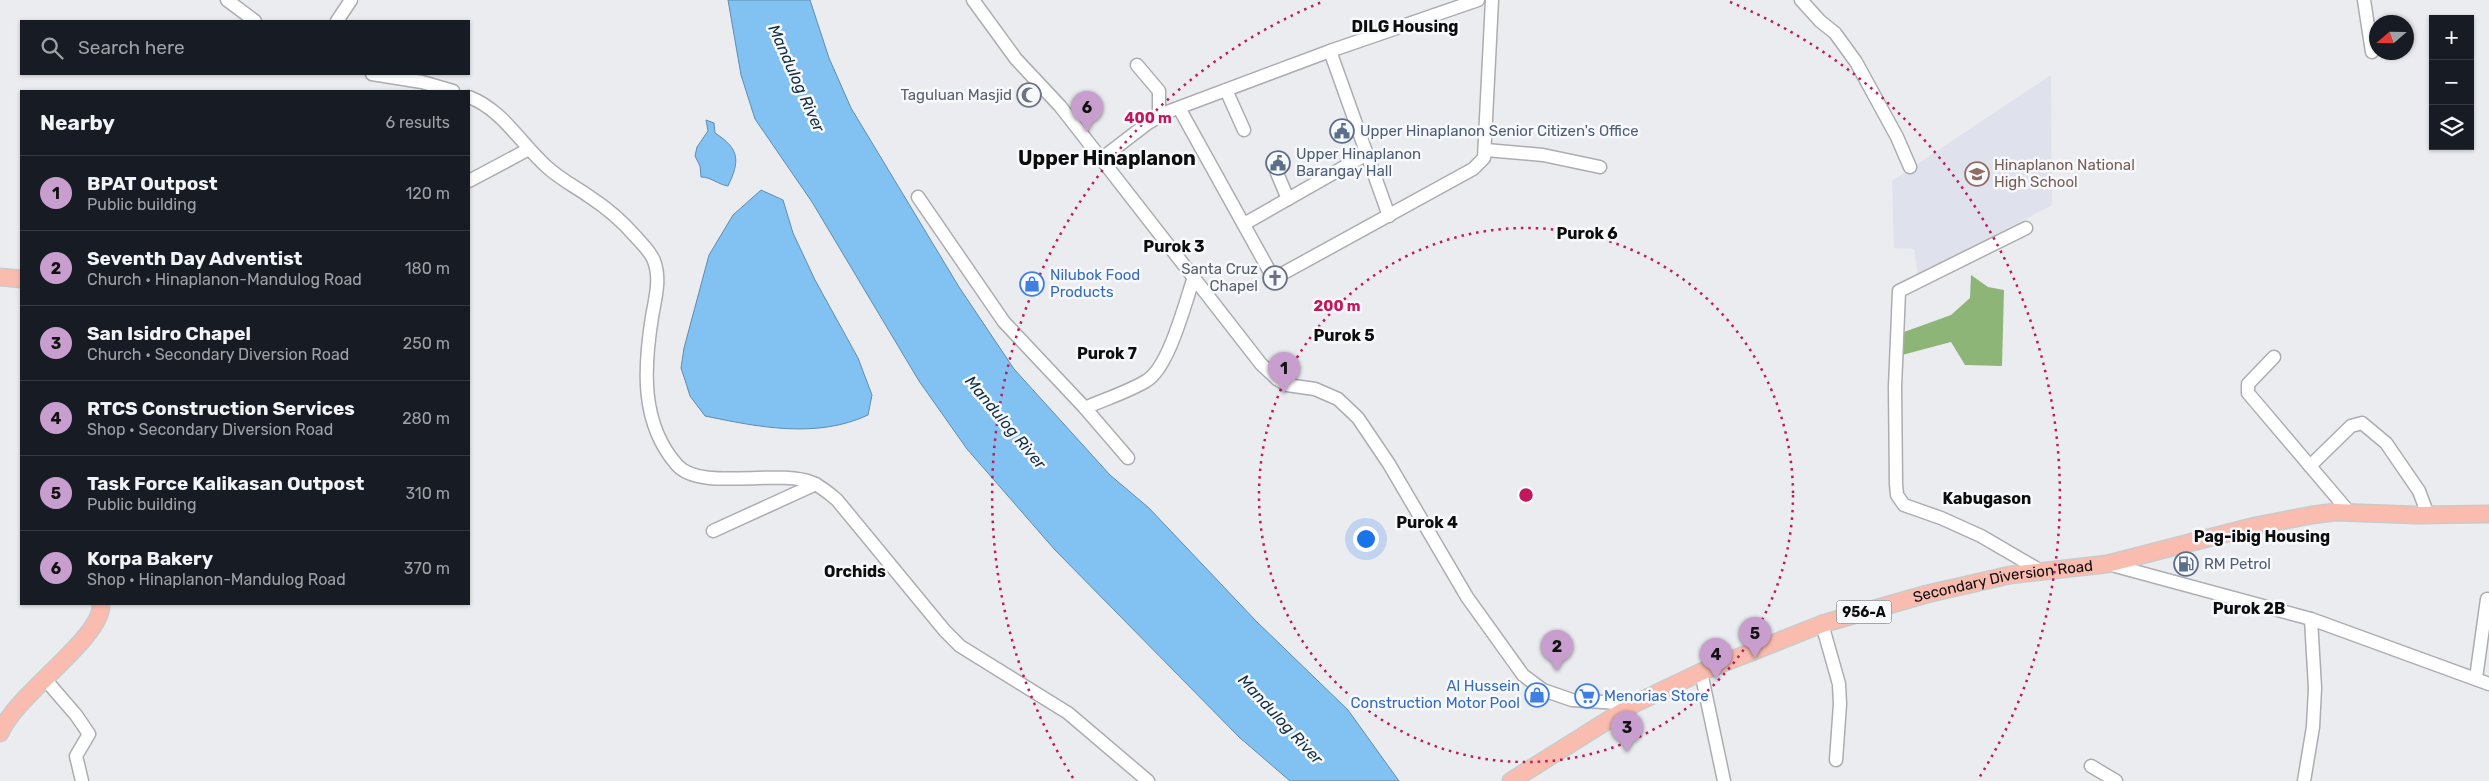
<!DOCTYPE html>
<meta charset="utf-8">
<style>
:root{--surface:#171b24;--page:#242831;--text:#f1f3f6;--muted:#9ea1a6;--line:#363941;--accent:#c89ecf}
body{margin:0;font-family:Rubik,sans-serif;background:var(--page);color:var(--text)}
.controls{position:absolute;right:15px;top:15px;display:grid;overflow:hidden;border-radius:0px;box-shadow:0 1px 4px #0004}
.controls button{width:45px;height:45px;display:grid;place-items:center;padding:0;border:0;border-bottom:1px solid var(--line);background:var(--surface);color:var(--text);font:25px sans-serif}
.compass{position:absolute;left:2369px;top:15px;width:45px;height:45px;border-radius:50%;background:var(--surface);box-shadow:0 1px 4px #0004;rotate:250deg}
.you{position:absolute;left:1365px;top:538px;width:18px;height:18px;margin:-12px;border:4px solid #fff;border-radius:50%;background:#1a73e8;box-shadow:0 0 0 8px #1a73e833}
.badge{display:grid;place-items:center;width:32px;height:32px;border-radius:50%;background:var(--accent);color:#111;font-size:16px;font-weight:700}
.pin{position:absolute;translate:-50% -41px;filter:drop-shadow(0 1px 2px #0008)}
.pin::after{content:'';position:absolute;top:26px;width:18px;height:15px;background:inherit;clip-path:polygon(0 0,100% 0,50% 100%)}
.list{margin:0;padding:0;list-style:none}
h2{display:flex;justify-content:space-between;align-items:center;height:65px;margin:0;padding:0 20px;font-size:21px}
h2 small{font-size:16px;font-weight:400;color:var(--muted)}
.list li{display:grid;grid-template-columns:32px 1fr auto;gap:15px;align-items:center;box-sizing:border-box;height:75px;padding:0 20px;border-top:1px solid var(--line)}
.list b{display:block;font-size:19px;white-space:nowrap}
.list p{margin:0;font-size:16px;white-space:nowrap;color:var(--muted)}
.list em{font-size:16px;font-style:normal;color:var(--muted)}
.icon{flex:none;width:28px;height:28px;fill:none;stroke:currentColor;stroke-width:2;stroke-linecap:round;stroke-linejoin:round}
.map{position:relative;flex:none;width:2489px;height:781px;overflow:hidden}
.search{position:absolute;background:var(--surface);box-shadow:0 1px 4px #0004;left:20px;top:20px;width:450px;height:55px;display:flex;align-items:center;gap:12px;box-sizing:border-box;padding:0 18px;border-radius:0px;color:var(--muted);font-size:19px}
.panel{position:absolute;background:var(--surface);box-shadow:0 1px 4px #0004;left:20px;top:90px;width:450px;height:515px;border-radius:0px}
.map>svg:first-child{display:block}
</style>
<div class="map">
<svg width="2489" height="781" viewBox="0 0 2489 781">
<rect width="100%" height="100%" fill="#ebecf0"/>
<polygon fill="#dfe1ec" points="2051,75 2052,205 1918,275 1914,249 1894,248 1892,181"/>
<polygon fill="#8db577" points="1971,275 1988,287 2004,290 2002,366 1965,365 1951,342 1902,355 1904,332 1951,315 1970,298"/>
<g fill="#82c2f3" stroke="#5f8cae">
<polygon points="728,0 810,0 829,58 851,108 959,287 1014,369 1110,475 1149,508 1256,621 1348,710 1399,781 1290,781 1239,737 1055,550 967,449 919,381 812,202 755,119 741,75"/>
<path d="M706,120L714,123L715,133C740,149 740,161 728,186C717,184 711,177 701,177L700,166L695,156L697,147L708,131Z"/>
<path d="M761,190L783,200L793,233L815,280L858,358L872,395L868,415C817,439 758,427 705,416L690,396L685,380L681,368L684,348L709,255L733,215Z"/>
</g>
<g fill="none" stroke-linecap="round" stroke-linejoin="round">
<g stroke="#acadb0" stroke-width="15">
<g id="minor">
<polyline points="227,0 255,21"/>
<polyline points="973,0 1016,59 1060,106 1261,364 1277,379 1287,385 1315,389 1338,399 1358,418 1389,464 1467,597 1523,675 1543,690 1572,700 1634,704"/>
<polyline points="1801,0 1820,21 1835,33 1856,62 1897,137 1910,167"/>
<polyline points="2364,0 2372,52"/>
<polyline points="337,21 351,0"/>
<polyline points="1330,51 1389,216"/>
<polyline points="1137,65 1159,91 1159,116"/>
<polyline points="372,74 422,82 453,91"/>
<polyline points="1226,90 1244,130"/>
<path d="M469,97C503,110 520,143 547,167C560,179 576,187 590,197C607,208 622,221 636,237C642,244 651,252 654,261C661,279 655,299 652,317C644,367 640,423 677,465C701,492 778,468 813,483C822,487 830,494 837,500L945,631L960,646L1068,713L1148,781"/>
<polyline points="1179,108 1270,272 1273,276 1280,275 1473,169 1484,158 1492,0"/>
<polyline points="1486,150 1543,155 1600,167"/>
<polyline points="1101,159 1148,123 1167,112 1330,51 1478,0"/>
<polyline points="1277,173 1288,199"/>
<polyline points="469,181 529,149"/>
<polyline points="918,197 1004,322 1085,408 1128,458"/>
<polyline points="1244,224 1367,154"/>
<polyline points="2026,228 1899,291 1895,387 1896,484 1897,495 1904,505 1941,518 1981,536 2041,571"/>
<polyline points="2274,357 2248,384 2248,393 2349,512"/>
<path d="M1085,408C1105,399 1128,392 1146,381C1169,368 1185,303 1194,277"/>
<polyline points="2310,466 2351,426 2362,423 2386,443 2419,491 2428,515"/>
<polyline points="713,531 816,484"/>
<polyline points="2108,564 2311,619 2489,684"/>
<polyline points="1822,624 1839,684 1840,704 1836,760"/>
<polyline points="1701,672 1724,781"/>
<polyline points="44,678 76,715 89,734 76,756 82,781"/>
<polyline points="2476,678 2487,599"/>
<polyline points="2091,766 2116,781"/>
<polyline points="2304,781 2313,727 2315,688 2311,619"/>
</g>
</g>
<g stroke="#cacaca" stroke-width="19">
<g id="major">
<polyline points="0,277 21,279"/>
<path d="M0,733C17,693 103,638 101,604"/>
<path id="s1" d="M1511,781L1634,704L1701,672L1822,624L1927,594L2010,575L2107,564L2255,526L2312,515L2335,512L2417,515L2489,514"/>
</g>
</g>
<use href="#minor" stroke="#fff" stroke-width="12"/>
<use href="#major" stroke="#fabcaf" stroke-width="16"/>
</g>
<g fill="none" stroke="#c2185b" stroke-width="2.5" stroke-dasharray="2.5 5">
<circle cx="1526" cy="495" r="267"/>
<path d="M1073 778A534 534 0 0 1 1322 2M1730 2A534 534 0 0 1 1979 778"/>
</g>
<defs>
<g id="mosque-ring" transform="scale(1.25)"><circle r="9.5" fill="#f8f9fd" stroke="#6b7280" stroke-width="1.5"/><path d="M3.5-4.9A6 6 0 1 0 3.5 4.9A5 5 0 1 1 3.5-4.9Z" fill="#6b7280"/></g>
<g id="civic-ring" transform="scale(1.25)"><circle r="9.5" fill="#f8f9fd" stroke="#5c6f8a" stroke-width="1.5"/><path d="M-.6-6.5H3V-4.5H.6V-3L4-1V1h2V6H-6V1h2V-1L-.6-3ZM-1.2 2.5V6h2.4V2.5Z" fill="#5c6f8a"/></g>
<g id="school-ring" transform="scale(1.25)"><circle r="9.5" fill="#f8f9fd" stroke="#8d6e63" stroke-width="1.5"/><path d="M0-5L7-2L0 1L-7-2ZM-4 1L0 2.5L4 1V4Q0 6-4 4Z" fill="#8d6e63"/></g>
<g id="church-ring" transform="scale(1.25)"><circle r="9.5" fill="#f8f9fd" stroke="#6b7280" stroke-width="1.5"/><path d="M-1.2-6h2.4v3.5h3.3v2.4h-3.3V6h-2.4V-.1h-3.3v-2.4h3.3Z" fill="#6b7280"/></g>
<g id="shop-ring" transform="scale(1.25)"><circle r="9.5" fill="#f8f9fd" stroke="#3f7fe0" stroke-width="1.5"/><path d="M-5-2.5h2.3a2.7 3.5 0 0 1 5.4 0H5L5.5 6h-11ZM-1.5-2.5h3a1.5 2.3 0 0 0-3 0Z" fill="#3f7fe0"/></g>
<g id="fuel-ring" transform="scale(1.25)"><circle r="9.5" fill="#f8f9fd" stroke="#5c6f8a" stroke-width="1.5"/><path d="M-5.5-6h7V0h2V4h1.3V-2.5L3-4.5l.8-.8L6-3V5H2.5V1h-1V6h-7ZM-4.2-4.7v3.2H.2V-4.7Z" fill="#5c6f8a"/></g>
<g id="supermarket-ring" transform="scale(1.25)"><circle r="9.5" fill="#f8f9fd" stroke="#3f7fe0" stroke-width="1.5"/><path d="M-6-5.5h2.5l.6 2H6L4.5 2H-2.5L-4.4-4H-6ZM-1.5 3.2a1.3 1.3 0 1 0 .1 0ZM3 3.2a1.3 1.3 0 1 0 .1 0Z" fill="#3f7fe0"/></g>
</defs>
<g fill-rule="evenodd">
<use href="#mosque-ring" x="1029" y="95"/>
<use href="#civic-ring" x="1342" y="131"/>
<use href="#civic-ring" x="1278" y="163"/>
<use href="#school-ring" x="1977" y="174"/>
<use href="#church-ring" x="1275" y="278"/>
<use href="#shop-ring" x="1032" y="284"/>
<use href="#fuel-ring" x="2186" y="564"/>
<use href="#shop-ring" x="1537" y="695"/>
<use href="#supermarket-ring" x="1587" y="696"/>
</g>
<g text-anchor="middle" stroke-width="5" stroke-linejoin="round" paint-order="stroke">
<rect fill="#f8f9fd" stroke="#545456" stroke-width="1" x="1836.5" y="600.5" width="55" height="23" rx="4"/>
<g font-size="14" font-weight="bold" fill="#0d0d0e">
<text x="1864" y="617">956-A</text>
</g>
<g font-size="15" fill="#5b616d" stroke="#f8f9fd" text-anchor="end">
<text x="1012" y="100">Taguluan Masjid</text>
<text x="1258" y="274">Santa Cruz<tspan x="1258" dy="17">Chapel</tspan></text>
</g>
<g font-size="15" fill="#4e5e75" stroke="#f8f9fd" text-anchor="start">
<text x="1360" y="136">Upper Hinaplanon Senior Citizen's Office</text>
<text x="1296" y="159">Upper Hinaplanon<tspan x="1296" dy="17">Barangay Hall</tspan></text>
<text x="2204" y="569">RM Petrol</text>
</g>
<g font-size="15" fill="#785e54" stroke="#f8f9fd" text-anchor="start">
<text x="1994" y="170">Hinaplanon National<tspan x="1994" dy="17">High School</tspan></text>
</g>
<g font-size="15" fill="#366cbe" stroke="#f8f9fd" text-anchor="start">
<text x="1050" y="280">Nilubok Food<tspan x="1050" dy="17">Products</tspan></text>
<text x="1520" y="691" text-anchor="end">Al Hussein<tspan x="1520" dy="17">Construction Motor Pool</tspan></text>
<text x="1604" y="701">Menorias Store</text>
</g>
<g font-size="15" fill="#0d0d0e" stroke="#f8f9fd">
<text dy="5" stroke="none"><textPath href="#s1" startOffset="536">Secondary Diversion Road</textPath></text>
</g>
<g font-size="16" font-weight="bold" fill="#0d0d0e" stroke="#f8f9fd">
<text x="1405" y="32">DILG Housing</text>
<text x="1587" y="239">Purok 6</text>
<text x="1174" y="252">Purok 3</text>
<text x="1344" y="341">Purok 5</text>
<text x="1107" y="359">Purok 7</text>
<text x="1987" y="504">Kabugason</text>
<text x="1427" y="528">Purok 4</text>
<text x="2262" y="542">Pag-ibig Housing</text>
<text x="855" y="577">Orchids</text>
<text x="2249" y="614">Purok 2B</text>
</g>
<g font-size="16" font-style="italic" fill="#143045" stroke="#f8f9fd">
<text transform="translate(797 78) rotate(66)" y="6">Mandulog River</text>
<text transform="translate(1006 422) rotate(50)" y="6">Mandulog River</text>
<text transform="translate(1281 719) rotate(47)" y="6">Mandulog River</text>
</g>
<g font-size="20" font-weight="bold" fill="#0d0d0e" stroke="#f8f9fd">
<text x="1107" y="165">Upper Hinaplanon</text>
</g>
</g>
<circle cx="1526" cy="495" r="8" fill="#c2185b" stroke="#f8f9fd" stroke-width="2.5"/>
<g font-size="15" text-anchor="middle" font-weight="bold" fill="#c2185b" stroke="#f8f9fd" stroke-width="5" stroke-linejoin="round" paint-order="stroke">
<text x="1148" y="123">400 m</text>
<text x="1337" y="311">200 m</text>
</g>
</svg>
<div class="controls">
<button>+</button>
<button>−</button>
<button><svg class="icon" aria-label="layers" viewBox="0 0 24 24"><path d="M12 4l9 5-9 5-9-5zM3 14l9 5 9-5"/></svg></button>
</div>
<svg class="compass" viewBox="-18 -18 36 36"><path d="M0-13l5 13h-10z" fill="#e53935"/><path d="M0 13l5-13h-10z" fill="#9ea1a6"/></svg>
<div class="you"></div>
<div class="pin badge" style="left:1284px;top:393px">1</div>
<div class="pin badge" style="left:1557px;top:671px">2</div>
<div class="pin badge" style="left:1627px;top:752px">3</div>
<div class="pin badge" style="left:1716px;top:679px">4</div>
<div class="pin badge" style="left:1755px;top:658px">5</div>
<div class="pin badge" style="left:1087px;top:132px">6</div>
<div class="search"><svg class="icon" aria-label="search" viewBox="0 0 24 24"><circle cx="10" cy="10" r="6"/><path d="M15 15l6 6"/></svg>Search here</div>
<section class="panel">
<h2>Nearby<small>6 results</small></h2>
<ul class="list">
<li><span class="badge">1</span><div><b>BPAT Outpost</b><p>Public building</p></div><em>120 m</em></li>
<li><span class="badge">2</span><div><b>Seventh Day Adventist</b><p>Church · Hinaplanon-Mandulog Road</p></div><em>180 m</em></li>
<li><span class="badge">3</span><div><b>San Isidro Chapel</b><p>Church · Secondary Diversion Road</p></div><em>250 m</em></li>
<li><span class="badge">4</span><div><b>RTCS Construction Services</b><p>Shop · Secondary Diversion Road</p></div><em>280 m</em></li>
<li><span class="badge">5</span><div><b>Task Force Kalikasan Outpost</b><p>Public building</p></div><em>310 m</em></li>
<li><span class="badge">6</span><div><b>Korpa Bakery</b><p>Shop · Hinaplanon-Mandulog Road</p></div><em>370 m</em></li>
</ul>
</section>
</div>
